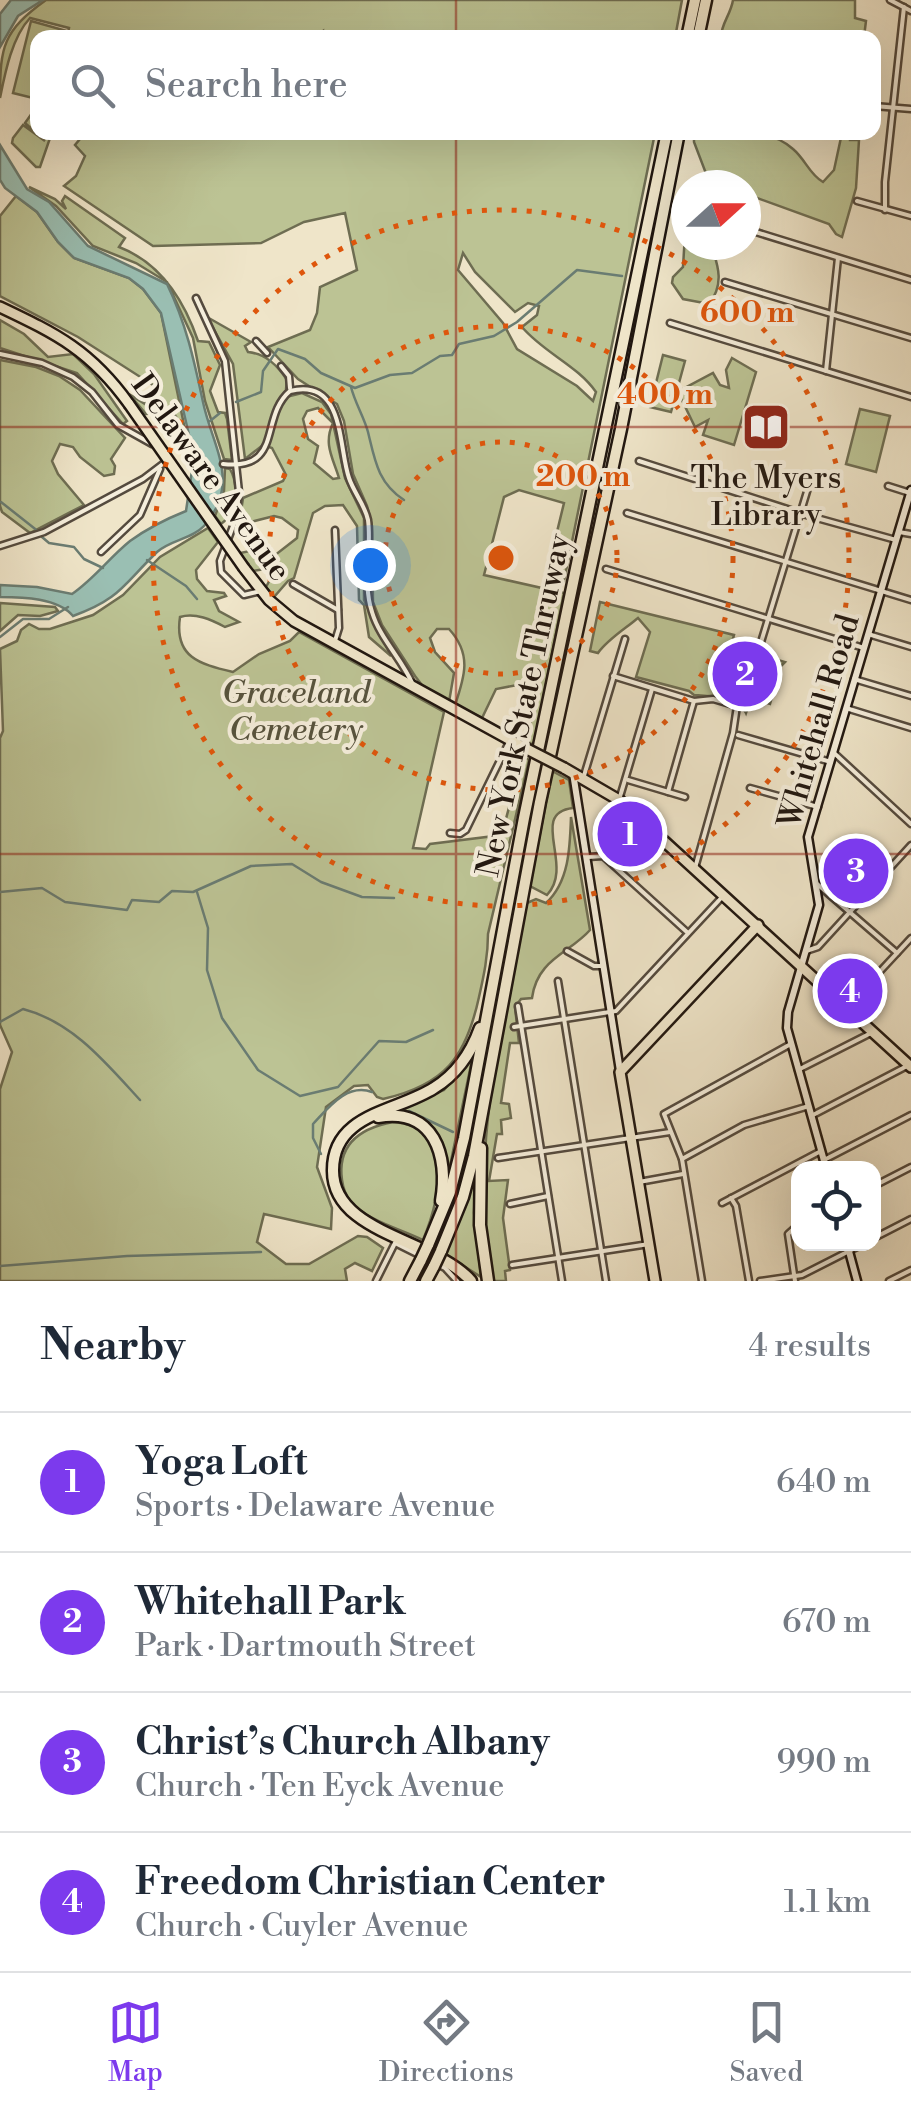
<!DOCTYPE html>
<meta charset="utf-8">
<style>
:root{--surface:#fff;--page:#f6f6f7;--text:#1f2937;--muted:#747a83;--line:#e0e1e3;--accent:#7c3aed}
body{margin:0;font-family:"Libre Bodoni",serif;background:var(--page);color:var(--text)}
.controls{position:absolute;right:30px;bottom:30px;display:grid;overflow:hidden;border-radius:20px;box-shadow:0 10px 40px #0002}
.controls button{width:90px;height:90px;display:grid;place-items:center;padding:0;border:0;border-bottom:2px solid var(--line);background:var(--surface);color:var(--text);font:50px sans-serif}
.compass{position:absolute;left:671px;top:170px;width:90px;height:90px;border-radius:50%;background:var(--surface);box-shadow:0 10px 40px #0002;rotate:69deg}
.you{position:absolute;left:370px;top:565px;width:35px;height:35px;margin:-25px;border:8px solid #fff;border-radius:50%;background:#1a73e8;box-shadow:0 0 0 15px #1a73e833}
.badge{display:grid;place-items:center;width:65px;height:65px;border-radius:50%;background:var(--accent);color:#fff;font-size:32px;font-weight:700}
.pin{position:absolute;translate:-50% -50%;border:5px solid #fff;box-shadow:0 2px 10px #0006}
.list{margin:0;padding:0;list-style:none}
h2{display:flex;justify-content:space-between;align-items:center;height:130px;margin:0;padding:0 40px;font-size:42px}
h2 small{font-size:32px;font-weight:400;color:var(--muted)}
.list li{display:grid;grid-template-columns:65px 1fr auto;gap:30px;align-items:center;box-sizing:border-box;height:140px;padding:0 40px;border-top:2px solid var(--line)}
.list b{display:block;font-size:38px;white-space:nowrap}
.list p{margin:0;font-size:32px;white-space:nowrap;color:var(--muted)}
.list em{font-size:32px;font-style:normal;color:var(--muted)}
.icon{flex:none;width:55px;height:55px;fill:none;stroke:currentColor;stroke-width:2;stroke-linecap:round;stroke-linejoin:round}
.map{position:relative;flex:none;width:911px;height:1281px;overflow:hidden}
.search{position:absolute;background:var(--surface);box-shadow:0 10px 40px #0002;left:30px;right:30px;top:30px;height:110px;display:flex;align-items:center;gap:25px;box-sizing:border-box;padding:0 35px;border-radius:20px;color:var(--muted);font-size:38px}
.sheet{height:690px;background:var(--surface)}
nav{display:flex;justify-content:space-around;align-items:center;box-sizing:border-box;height:140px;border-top:2px solid var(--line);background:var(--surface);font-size:28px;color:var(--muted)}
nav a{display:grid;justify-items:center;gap:5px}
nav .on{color:var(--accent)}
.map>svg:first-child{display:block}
</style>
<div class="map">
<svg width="911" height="1281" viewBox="0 0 911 1281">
<rect width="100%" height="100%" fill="#efe5c9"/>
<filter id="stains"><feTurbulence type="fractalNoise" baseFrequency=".002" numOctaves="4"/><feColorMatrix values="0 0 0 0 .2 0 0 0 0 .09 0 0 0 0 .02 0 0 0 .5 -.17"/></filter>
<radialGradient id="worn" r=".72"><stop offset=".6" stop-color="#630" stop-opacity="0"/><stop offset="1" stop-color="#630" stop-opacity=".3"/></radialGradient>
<g fill="#bcc394" stroke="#6e6d52" stroke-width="2.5" fill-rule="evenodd">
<path d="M46,0H682L675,38H323V31L314,38H67L69,28L30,18C12,37 5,73 0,98C0,46 3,31 46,0Z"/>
<path d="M733,0H855V18L866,21L864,37H721C721,24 731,14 733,0Z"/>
<polygon points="31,21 67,31 65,37 38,38 37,99 13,93"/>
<polygon points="37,106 38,132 56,133 50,138 40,167 36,167 12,143 13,138 23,125 45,141 25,123"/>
<path d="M85,133H655L564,581L546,577L564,503L519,490L504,497L484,575L564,593L534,745L528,742L537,673L528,683L496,689L482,718L455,705C465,676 472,654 449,629H437L430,638L435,652L454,673L449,702L425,689L415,676L382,625L373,602L372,526L367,506L353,474L344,421L337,404L298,379L268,347L310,330L317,313L320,287L357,270L345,213L304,222L261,243L153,246L64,186L76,176L85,156L75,145ZM463,253L475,272L515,312L528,303L539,306L537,315L522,327C544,353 577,365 596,392L593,401L577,386L517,349L503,323L458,270Z"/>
<path d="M694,133C729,132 766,125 793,149C806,160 809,174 823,182L834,170L842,133H850V140H859L856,188L842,237L836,234L829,224L746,194V185H701L707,176L694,142Z"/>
<path d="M29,187L55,199L66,209L62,201L65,196L125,238L119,247C161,263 184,300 198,341L209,342L220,365L210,391L218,412L225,413L227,419L232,460L224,459L205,401L193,338L167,282L136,263L93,246L56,206Z"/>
<polygon points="16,196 37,212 58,242 74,258 129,278 143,289 161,313 189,449 184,449 181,425 173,412 146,414 129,394 145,404 156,387 78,337 0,296 0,216"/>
<path d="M686,218V245H711C719,267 724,285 709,304L683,299L672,283L673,277L683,267Z"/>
<path d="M207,317L251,342L245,346L248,352C266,354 277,365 287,380L286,389L290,396L302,393L322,402L331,414L345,478L364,518V600L391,656L369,637L364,605L359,600L357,526L343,505L325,506L313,513L294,578L288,581L274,597L266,587L272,576V568L252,571L240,553L264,548L274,556L297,538L298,530L282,518L274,516L239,525L243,498L283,481L286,475L272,448L263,445L245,459L233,364ZM318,408L333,423C323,444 333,458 339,478L333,479L314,463L318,446L308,439L303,419L307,411Z"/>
<polygon points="0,320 24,334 48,357 73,354 94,374 127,421 123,424 77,373 0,348"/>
<polygon points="663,355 685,361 671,412 650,407"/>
<polygon points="732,358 756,372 734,445 703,435 708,420 695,427 679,394 681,390 713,373 720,385 729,388 726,370"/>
<polygon points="0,360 36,367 59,376 80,390 125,438 111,459 115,466 114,474 104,476 80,457 73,447 60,444 52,461 58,474 84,505 30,533 2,512 0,506"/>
<polygon points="860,409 890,416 876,472 846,464"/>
<path d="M225,468L230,469C238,483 236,499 233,514L221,524L215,516L224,491Z"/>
<path d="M208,528L218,542L196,570L197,579L207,591L224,593L226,596L214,600L219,611L239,622L225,627C212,620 195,612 180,617C174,657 199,664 233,672L259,654L290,641L299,632L444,712L413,848L426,849L430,844L494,836L504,826L523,756L529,760L488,934C488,956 484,975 479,997C466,1057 445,1085 383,1099L377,1097L368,1085L354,1086L326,1107L317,1167L332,1208L331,1229L264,1214L257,1242L286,1264H309L358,1236L367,1237L383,1248L372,1271L355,1263L345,1269L347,1281H0V1089L12,1052L0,1025V738L3,731L0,649L17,641L21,630L29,624L39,629H50L93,615L123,595L160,557Z"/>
<path d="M600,602L734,635L731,646L785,662L780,667L770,704L751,698L746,713C738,695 713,697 694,695L689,691L636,677L650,632L638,618C625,629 608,639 598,653L590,651Z"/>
<polygon points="0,603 55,607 58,611 40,616 18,615 0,631"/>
<path d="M552,771L569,780L573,808C528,813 575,866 547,895L530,886Z"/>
<path d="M571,817L590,930C570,953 537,959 532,998L521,999L515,1007L519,1043H510L501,1103L509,1104L511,1118L501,1120L502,1134H497L489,1181L508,1180L503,1218L510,1270L505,1271L506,1281H493C467,1155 503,1026 527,903L536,899L546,903C569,882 570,848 571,817Z"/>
<path d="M473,1055L446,1185C446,1134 434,1132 391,1112L444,1090Z"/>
<path d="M393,1122C458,1126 439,1201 423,1240C401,1229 368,1221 351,1202C346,1196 343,1188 342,1180C337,1144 361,1128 393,1122Z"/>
<polygon points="476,1166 474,1213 481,1277 445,1254"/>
</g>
<g fill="#9abfb3" stroke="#6a7c72" stroke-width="2.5">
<polygon points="11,0 43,0 18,16 0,47 0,14"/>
<path d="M0,145L27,189L49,202L88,246L167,284C186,323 194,360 203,402C212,446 242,483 204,526C192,539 170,540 157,552C123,585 120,599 73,616C58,598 23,597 0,597V585L37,587L72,594C94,579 109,558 130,541C148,528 166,519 186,511L194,457L161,313L143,289L129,278L74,258L58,242L37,212L5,188L0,180Z"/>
</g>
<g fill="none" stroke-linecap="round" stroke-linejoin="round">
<g stroke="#6a7c72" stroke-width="2.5">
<path d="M351,387C355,403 364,417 368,432C375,461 378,483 404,500"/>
<polyline points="236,402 261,392 263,371 278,349 305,359 321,373 355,388 390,375 412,373 440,356 452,355 459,344 494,336 517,322 577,270 622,276"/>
<polyline points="210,421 220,413"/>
<polyline points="1,502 39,532"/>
<polyline points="42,537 49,543 74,547 84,559 103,568"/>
<polyline points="147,560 186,586 197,599"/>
<polyline points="0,637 23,619 49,619 68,607"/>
<polyline points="0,892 42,888 65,902 127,910 132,900 159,902 172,891 193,892 251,866 292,864 321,882 362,897 394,898"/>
<polyline points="197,892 208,928 207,970 222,1018 258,1070 300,1096 338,1087 379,1041 406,1042 433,1030"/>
<path d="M0,1022L23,1009C73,1022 106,1063 140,1100"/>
<polyline points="409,1111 453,1132"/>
<path d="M321,1154L313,1138V1124C329,1107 347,1083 372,1092"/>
<polyline points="0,1266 127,1256 261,1252"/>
</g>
<g stroke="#544a3e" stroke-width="9">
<g id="street">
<polyline points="890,0 911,11"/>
<polyline points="874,106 911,109"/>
<polyline points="857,201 911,216"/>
<polyline points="885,210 885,182 904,7"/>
<polyline points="746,229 911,280"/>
<polyline points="725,282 911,338"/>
<polyline points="196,298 225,361 239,492 236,518 220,561 221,572 244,595 261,591"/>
<polyline points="670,323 911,397"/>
<polyline points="256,341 267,353"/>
<polyline points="0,354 42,363 73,377 92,392 118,425 152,444"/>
<polyline points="281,366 289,376 290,388"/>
<polyline points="826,371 838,258"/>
<polyline points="639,461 806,515 896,540"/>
<path d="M223,464C284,471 259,417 290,391C345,377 338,447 349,478C354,493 365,505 368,520C372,550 362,582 372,612C380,639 402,659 413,685"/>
<polyline points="888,486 910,493"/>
<polyline points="627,513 911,600"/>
<polyline points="899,532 911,534"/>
<polyline points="0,546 44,532 143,479 168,460"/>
<polyline points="101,552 140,515 160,469"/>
<polyline points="606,569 864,648"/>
<polyline points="293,584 338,610"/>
<polyline points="868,634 911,647"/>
<polyline points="334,644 339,628 335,530"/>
<polyline points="758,652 809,485"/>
<polyline points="613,676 694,701 713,699 737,706 733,733 695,868"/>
<polyline points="854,679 911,696"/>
<polyline points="846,708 911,728"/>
<polyline points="738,735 831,762"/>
<polyline points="833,752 911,824"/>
<polyline points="583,779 625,639"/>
<polyline points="628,780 685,797"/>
<polyline points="750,788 818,807"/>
<polyline points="668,792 694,701"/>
<polyline points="619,800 652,689"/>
<polyline points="450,833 460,834 466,830 510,740"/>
<polyline points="588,857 603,856 688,933"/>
<polyline points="816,883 897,953"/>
<polyline points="567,951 594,966 603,966"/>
<polyline points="806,951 818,947 911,845"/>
<polyline points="558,981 606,1281"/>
<polyline points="518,1006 562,1281"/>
<polyline points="846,1008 911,938"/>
<polyline points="514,1027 616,1011 723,896"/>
<polyline points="798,1070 873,1032"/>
<polyline points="813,1115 907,1066"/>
<polyline points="498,1158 670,1132"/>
<polyline points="682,1159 744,1125 809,1106"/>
<polyline points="826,1159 911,1115"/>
<polyline points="639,1182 683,1174"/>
<polyline points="874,1186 911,1167"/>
<polyline points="731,1198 736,1206 749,1281"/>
<polyline points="722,1203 821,1151"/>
<polyline points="510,1204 548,1196"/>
<polyline points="874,1238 911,1219"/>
<polyline points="512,1265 649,1244"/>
<polyline points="376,1281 395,1243 445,1268 457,1281"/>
<polyline points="702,1281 682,1159 664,1114 789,1045"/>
<polyline points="760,1281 802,1275 863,1244"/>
<polyline points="795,1281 788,1234 798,1225"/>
<polyline points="889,1281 911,1270"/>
</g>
</g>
<g stroke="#211710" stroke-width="11">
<g id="secondary">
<polyline points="573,773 620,1071"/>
<polyline points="826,1168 787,1028 788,1012 819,905 808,837 911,490"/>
<polyline points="847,1244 857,1281"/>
</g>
</g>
<g stroke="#211710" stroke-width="14">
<g id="primary">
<path d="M0,307C57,334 91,351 129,404"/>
<polyline points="244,568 269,600 294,621 523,747"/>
<polyline points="564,768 619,800 911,1067"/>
<polyline points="655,1281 620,1072 758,925"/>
</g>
</g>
<g stroke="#211710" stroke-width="15">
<g id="highway">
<polyline points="687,38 695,0"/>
<polyline points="698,38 706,0"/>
<path d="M378,1117C434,1107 449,1156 441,1201"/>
<polyline points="481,1148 480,1225 488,1281"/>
<polyline points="428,1245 450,1192 464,1138 524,818 667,132"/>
<polyline points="441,1251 463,1197 474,1156 540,802 621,429 679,132"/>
<polyline points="410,1281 421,1260"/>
<polyline points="426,1281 434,1266"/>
<path d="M471,1281C435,1239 332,1234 333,1170C333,1113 397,1112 434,1088C457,1074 471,1053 480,1028"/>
</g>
</g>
<use href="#street" stroke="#f5eedc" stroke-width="4"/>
<use href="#secondary" stroke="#f5eedc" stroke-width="6"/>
<use href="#primary" stroke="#efe5c9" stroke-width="9"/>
<use href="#highway" stroke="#efe5c9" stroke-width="10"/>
<g stroke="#211710" stroke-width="14" stroke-linecap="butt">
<g id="primary-bridge">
<polyline points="129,404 244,568"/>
<polyline points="523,747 564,768"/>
</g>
</g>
<g stroke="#211710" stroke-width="15" stroke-linecap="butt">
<g id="highway-bridge">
<polyline points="421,1260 428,1245"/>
<polyline points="434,1266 441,1251"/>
</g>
</g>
<use href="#primary-bridge" stroke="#efe5c9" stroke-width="9"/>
<use href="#highway-bridge" stroke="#efe5c9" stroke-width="10"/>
</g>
<path fill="none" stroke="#8f2418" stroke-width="2.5" stroke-opacity="0.55" d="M456,0V38M456,132V1281M0,427H911M0,854H911"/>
<g fill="none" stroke="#de560c" stroke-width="5" stroke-dasharray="5 10">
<circle cx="501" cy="558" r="116"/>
<circle cx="501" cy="558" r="232"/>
<circle cx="501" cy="558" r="348"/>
</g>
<defs>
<g id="library-square" transform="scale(2.5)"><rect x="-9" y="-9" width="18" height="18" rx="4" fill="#8f2418" stroke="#f5eedc"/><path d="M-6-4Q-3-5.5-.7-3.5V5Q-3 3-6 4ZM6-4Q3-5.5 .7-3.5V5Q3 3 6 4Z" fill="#fff"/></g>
</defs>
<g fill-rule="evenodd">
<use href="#library-square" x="766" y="427"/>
</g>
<g text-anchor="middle" stroke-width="8" stroke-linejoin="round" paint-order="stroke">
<g font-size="32" fill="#211710" stroke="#f5eedc">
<text transform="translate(212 477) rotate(54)" y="11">Delaware Avenue</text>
<text transform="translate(523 705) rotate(-78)" y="11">New York State Thruway</text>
<text transform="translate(818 721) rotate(-74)" y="11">Whitehall Road</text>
</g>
<g font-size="32" fill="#211710" stroke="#f5eedc">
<text x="766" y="488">The Myers<tspan x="766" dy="37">Library</tspan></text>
</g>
<g font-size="32" font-style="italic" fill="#57533e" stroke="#f5eedc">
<text x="296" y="703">Graceland<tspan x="296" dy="37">Cemetery</tspan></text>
</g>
</g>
<circle cx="501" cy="558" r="15" fill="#de560c" stroke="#f5eedc" stroke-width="5"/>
<g font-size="30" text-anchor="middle" font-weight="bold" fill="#de560c" stroke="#f5eedc" stroke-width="8" stroke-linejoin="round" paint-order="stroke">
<text x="747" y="322">600 m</text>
<text x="665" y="404">400 m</text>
<text x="583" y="486">200 m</text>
</g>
<rect width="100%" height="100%" filter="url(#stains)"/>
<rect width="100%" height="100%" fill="url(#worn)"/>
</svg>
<div class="controls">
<button><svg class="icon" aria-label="locate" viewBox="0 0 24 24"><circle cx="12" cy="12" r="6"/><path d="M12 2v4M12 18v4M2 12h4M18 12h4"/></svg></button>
</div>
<svg class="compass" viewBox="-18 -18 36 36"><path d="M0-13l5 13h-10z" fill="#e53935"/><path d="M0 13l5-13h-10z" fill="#747a83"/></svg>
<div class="you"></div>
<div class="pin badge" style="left:630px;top:834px">1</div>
<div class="pin badge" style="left:745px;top:674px">2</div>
<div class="pin badge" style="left:856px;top:871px">3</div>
<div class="pin badge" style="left:850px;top:991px">4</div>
<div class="search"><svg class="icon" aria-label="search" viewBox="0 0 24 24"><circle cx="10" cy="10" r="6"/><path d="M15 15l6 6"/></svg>Search here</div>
</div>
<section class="sheet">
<h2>Nearby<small>4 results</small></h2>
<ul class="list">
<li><span class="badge">1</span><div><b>Yoga Loft</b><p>Sports · Delaware Avenue</p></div><em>640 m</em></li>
<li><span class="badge">2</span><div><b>Whitehall Park</b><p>Park · Dartmouth Street</p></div><em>670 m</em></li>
<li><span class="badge">3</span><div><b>Christ’s Church Albany</b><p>Church · Ten Eyck Avenue</p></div><em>990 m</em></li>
<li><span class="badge">4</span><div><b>Freedom Christian Center</b><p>Church · Cuyler Avenue</p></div><em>1.1 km</em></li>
</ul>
</section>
<nav>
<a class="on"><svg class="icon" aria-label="map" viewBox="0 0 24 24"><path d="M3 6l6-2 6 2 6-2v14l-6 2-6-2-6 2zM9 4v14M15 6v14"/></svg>Map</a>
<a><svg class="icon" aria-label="directions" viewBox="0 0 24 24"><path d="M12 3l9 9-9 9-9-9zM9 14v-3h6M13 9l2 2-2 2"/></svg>Directions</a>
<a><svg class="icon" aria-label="saved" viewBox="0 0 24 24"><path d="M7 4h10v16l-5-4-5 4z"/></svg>Saved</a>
</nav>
